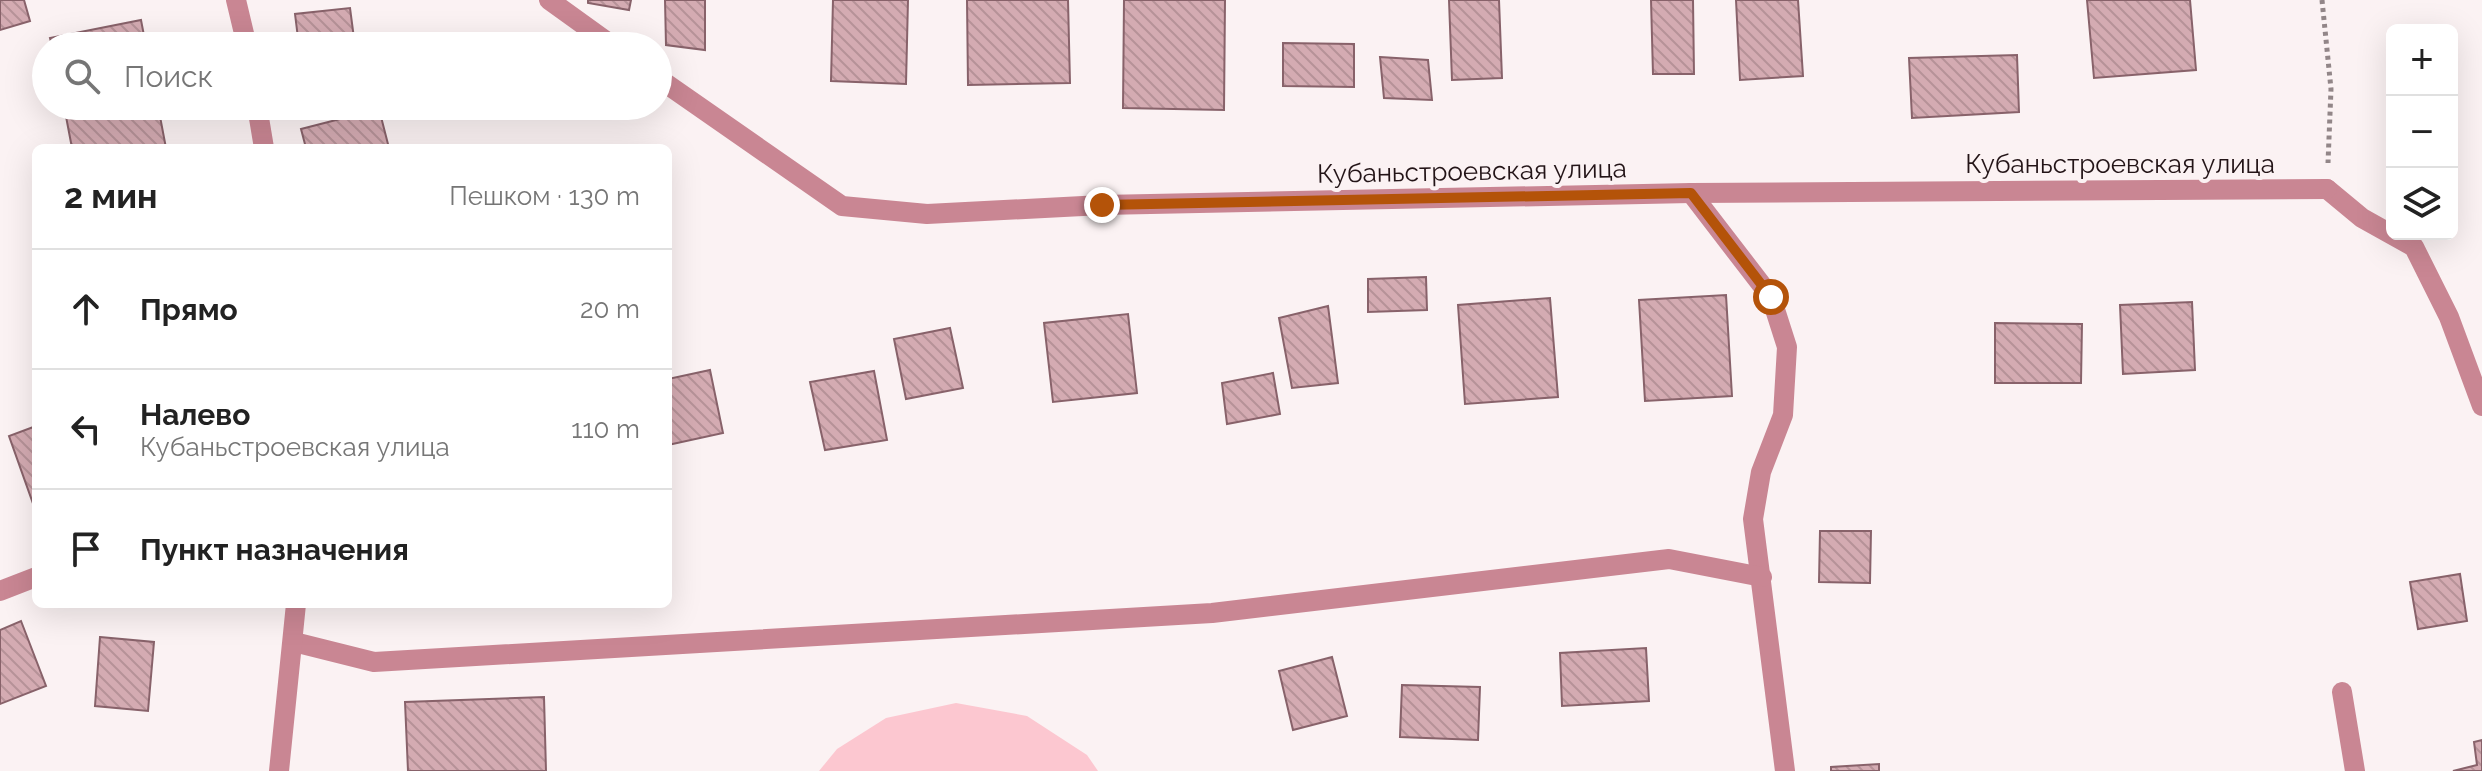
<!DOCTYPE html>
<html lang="ru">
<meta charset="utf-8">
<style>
:root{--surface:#fff;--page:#f2f2f2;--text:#222;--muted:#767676;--line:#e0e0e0}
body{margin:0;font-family:Raleway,sans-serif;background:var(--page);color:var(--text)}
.controls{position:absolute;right:24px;top:24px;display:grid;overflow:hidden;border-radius:12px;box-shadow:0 8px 32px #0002}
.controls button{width:72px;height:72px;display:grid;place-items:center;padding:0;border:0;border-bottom:2px solid var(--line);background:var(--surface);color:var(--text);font:40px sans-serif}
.stop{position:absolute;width:24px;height:24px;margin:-18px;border:6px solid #b45309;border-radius:50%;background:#fff}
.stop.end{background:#b45309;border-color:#fff;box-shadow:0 2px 8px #0008}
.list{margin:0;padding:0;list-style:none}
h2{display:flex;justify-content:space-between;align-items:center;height:104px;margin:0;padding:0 32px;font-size:34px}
h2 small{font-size:26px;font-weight:400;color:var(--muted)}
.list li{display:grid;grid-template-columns:52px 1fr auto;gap:24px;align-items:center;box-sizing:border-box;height:120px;padding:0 32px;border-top:2px solid var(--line)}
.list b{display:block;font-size:30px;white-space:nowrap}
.list p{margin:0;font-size:26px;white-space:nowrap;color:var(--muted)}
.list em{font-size:26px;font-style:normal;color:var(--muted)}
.icon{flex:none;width:44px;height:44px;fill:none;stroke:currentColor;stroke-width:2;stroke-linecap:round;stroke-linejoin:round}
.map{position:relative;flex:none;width:2482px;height:771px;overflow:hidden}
.search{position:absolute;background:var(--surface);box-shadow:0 8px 32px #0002;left:32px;top:32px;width:640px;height:88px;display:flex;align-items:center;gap:20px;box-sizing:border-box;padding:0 28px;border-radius:44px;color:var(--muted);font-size:30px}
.panel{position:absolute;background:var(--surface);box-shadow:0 8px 32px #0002;left:32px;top:144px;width:640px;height:464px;border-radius:12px}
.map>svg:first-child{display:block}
</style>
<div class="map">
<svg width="2482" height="771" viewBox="0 0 2482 771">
<defs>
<pattern id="building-back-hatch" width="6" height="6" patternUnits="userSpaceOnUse" patternTransform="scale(2)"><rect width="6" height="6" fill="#d4abb2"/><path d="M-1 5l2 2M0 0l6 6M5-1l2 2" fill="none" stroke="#b69298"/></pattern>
</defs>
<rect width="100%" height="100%" fill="#fbf2f3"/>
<polygon fill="#fcc7d0" points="956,703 1027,716 1087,755 1098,771 819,771 837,749 886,718"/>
<g fill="url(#building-back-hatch)" stroke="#88626a" stroke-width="2">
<polygon points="0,0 24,0 30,21 0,30"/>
<polygon points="588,0 631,0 629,10 588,3"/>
<polygon points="665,0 705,0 705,50 666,45"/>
<polygon points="833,0 908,0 906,84 831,81"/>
<polygon points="967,0 1068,0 1070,83 968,85"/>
<polygon points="1124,0 1225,0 1224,110 1123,108"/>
<polygon points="1449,0 1499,0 1502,78 1452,80"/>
<polygon points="1651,0 1693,0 1694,74 1653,74"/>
<polygon points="1736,0 1798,0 1803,76 1740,80"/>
<polygon points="2087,0 2190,0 2196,70 2094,78"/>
<polygon points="350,8 355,46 299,46 295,14"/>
<polygon points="141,20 146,46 52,46 50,38"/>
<polygon points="1283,43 1354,44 1354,87 1283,86"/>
<polygon points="2017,55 2019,112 1912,118 1909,58"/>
<polygon points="1380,57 1428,60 1432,100 1384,98"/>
<polygon points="64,106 158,106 166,148 72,148"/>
<polygon points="379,109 389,148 306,148 301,129"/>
<polygon points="1426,277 1427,310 1368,312 1368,279"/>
<polygon points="1726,295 1732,396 1645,401 1639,300"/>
<polygon points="1550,298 1558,397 1465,404 1458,305"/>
<polygon points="2192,302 2195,370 2123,374 2120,305"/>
<polygon points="1328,306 1338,383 1292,388 1279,318"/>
<polygon points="1128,314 1137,393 1053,402 1044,323"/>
<polygon points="1995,323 2082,324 2081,383 1995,383"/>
<polygon points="950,328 963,388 906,399 894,339"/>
<polygon points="710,370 723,433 668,445 668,379"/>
<polygon points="874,371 887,440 825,450 810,382"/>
<polygon points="1273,373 1280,414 1227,424 1222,383"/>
<polygon points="36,426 36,512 9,436"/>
<polygon points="1820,531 1871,531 1870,583 1819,582"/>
<polygon points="2460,574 2467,621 2418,629 2410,582"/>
<polygon points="21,621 46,686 0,704 0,630"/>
<polygon points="100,637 154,642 148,711 95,706"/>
<polygon points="1646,648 1649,701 1562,706 1560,653"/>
<polygon points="1332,657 1347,716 1293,730 1279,671"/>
<polygon points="1402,685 1480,687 1478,740 1400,737"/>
<polygon points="544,697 546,771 408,771 405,702"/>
<polygon points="2482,740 2482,771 2453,771 2477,765 2474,742"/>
<polygon points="1879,764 1879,771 1831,771 1831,767"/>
</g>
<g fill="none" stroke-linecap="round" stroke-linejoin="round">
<polyline stroke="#928688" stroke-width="5" stroke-dasharray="4 4" stroke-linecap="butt" points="2322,0 2331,89 2328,163"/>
<g stroke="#c98693" stroke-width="20">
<polyline points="2327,189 2362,218 2414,247 2449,317 2482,406"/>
<polyline points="1691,193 1771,297 1787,347 1783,415 1761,472 1753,519 1785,771"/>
<polyline points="294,642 374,662 1212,613 1669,559 1762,577"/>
<polyline points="2342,692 2355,771"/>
</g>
<g stroke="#c98693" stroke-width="20">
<polyline points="236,0 247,46"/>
<polyline points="549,0 613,46"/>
<polyline points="658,78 842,206 927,214 1102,205 1691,193 2327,189"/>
<polyline points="257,106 264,148"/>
<polyline points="0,591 36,577"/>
<polyline points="279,771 296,604"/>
</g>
</g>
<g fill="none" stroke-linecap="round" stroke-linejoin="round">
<polyline stroke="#b45309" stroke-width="10" points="1102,205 1691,193 1771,297"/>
</g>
<g text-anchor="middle" stroke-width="8" stroke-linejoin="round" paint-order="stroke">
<g font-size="26" fill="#231417" stroke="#fbf2f3">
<text x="2120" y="173">Кубаньстроевская улица</text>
<text transform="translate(1472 171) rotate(-1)" y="9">Кубаньстроевская улица</text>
</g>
</g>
</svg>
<div class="controls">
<button>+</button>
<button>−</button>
<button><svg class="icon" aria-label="layers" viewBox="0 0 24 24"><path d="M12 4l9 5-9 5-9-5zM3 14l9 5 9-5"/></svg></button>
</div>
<div class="stop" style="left:1771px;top:297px"></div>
<div class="stop end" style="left:1102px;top:205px"></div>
<div class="search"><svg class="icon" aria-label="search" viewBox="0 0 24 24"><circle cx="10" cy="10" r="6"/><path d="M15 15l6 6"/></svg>Поиск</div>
<section class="panel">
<h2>2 мин<small>Пешком · 130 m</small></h2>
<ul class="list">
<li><svg class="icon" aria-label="ahead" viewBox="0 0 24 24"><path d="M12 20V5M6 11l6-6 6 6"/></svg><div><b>Прямо</b></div><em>20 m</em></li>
<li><svg class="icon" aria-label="left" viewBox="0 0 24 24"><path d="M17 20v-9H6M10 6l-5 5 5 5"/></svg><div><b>Налево</b><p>Кубаньстроевская улица</p></div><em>110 m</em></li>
<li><svg class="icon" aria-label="arrive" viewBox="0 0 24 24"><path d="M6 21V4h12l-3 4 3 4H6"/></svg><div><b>Пункт назначения</b></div></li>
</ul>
</section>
</div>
